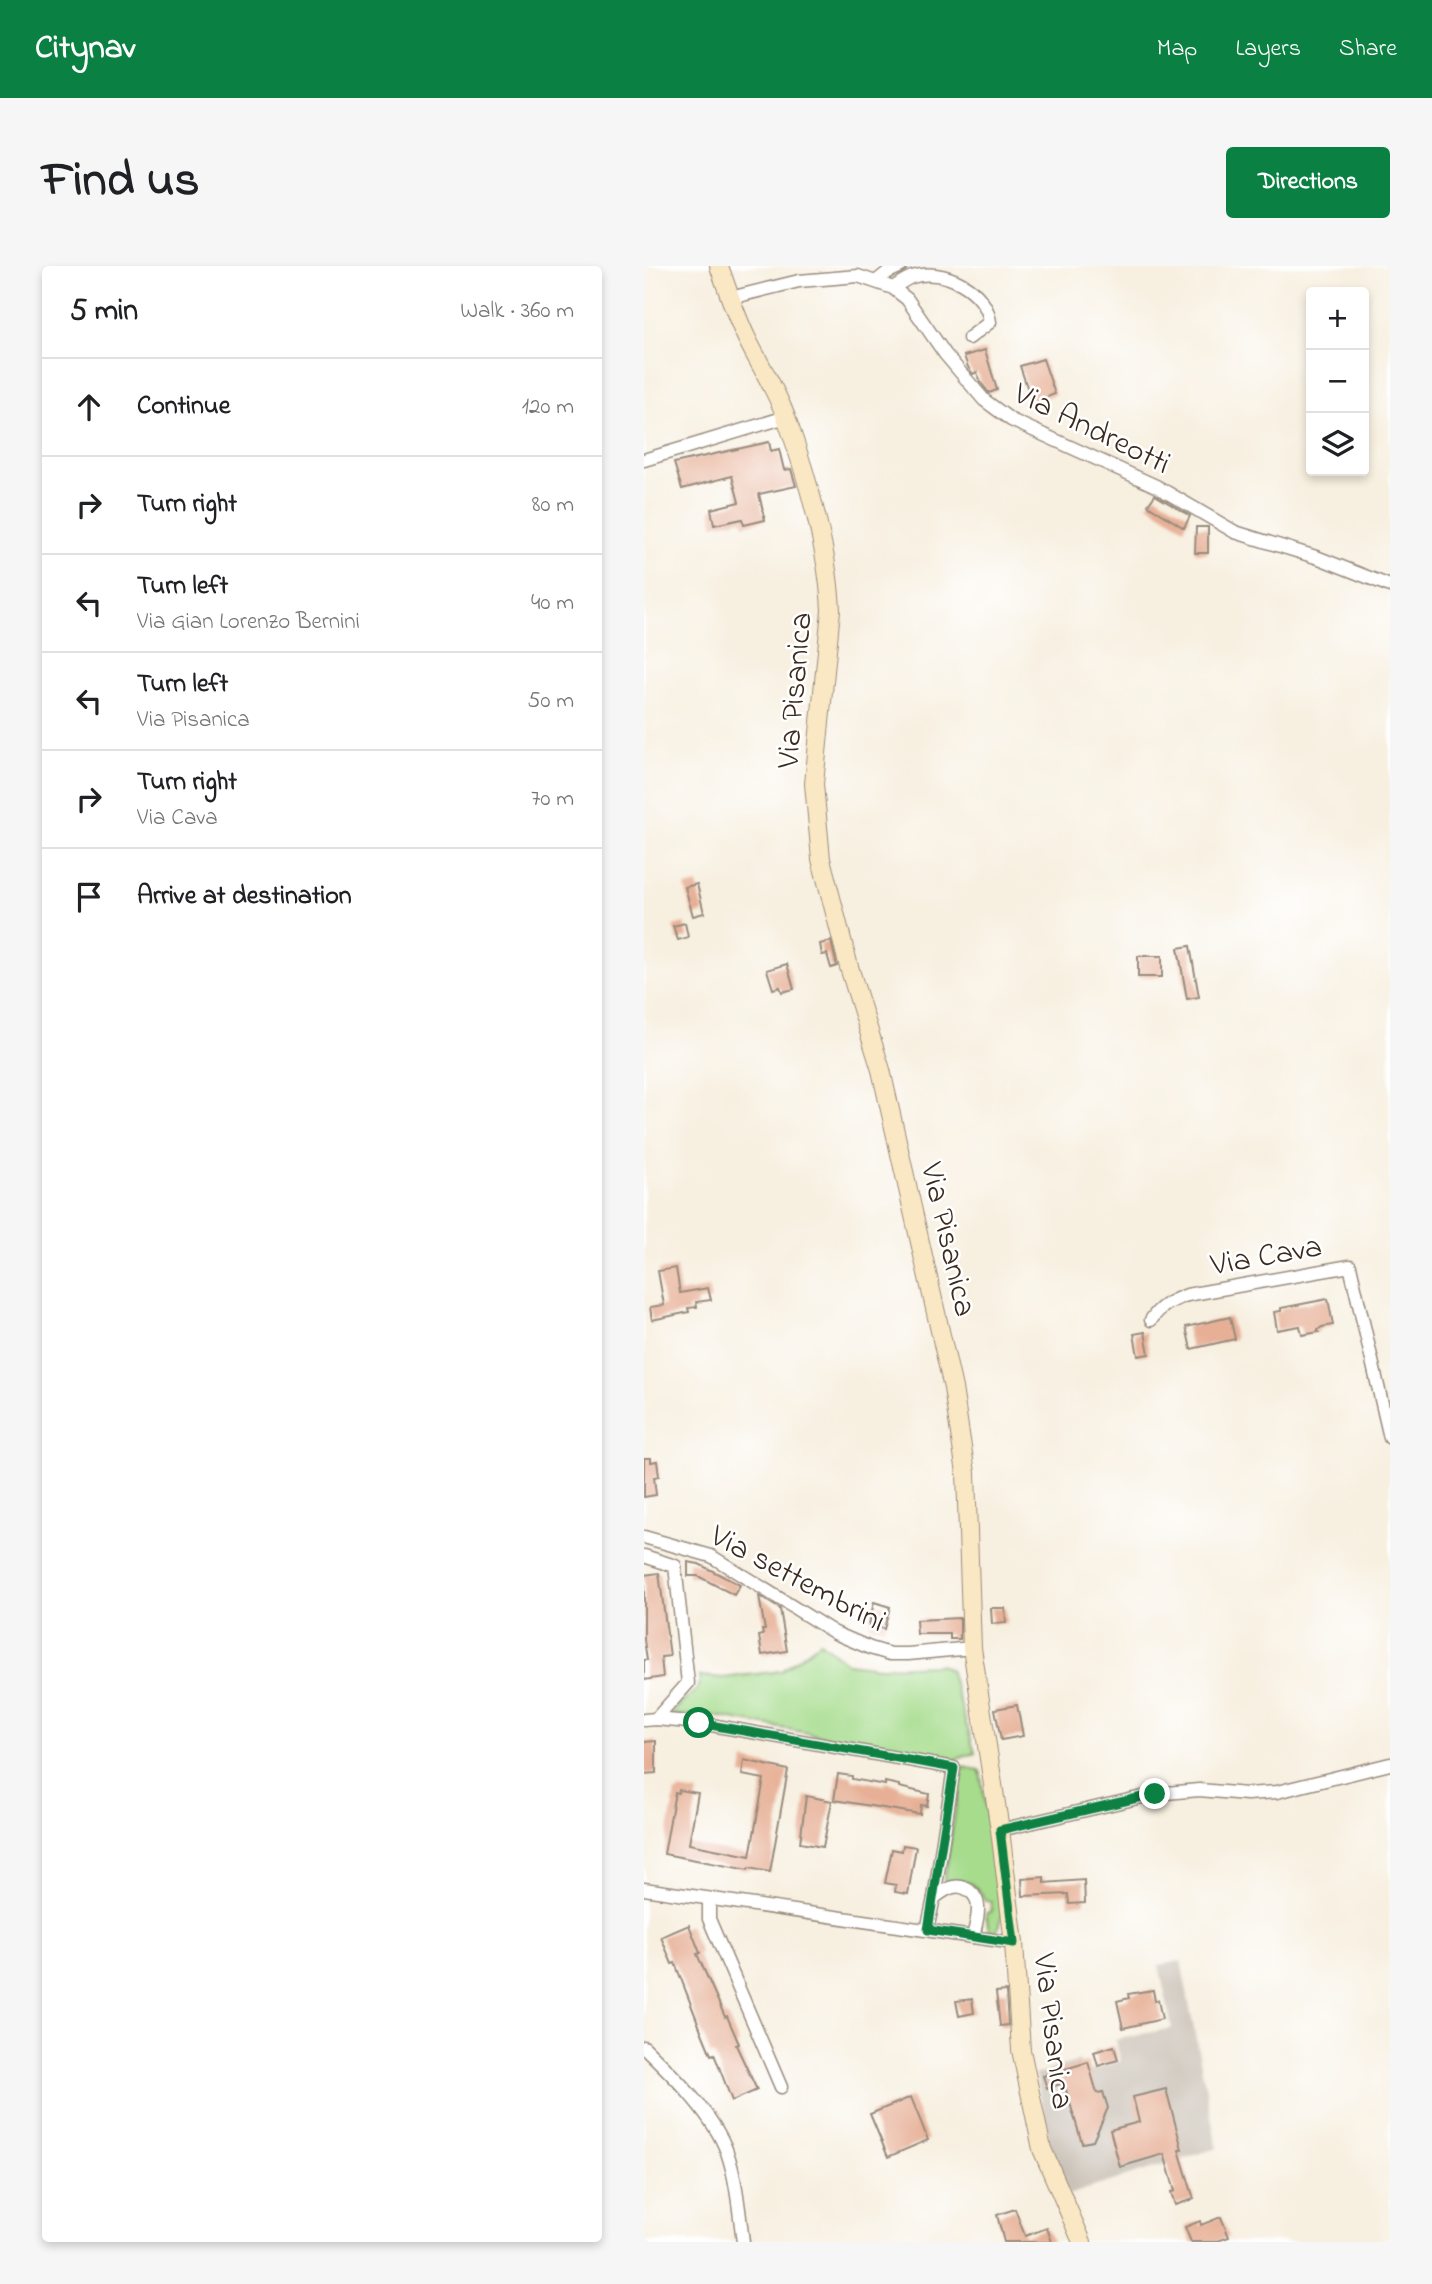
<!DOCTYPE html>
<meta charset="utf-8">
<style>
:root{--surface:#fff;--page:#f6f6f6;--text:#202124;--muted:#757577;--line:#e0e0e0;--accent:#0b8043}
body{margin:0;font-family:"Indie Flower",sans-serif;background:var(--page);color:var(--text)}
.controls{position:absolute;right:21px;top:21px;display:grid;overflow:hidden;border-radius:7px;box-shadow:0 4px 10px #0003}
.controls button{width:63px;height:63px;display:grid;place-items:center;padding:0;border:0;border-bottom:2px solid var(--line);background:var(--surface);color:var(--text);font:35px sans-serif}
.stop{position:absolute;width:21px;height:21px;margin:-16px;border:5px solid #0b8043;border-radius:50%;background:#fff}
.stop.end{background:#0b8043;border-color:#fff;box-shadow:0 2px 7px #0008}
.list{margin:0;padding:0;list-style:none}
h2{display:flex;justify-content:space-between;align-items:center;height:91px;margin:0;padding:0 28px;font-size:30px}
h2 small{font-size:23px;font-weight:400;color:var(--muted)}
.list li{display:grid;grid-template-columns:46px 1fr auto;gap:21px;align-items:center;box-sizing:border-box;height:98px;padding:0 28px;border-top:2px solid var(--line)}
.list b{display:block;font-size:26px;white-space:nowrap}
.list p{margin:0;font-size:23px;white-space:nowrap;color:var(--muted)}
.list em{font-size:23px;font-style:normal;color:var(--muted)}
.icon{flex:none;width:38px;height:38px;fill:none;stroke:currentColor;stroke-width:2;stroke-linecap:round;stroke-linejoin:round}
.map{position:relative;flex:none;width:746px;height:1976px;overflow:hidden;border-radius:7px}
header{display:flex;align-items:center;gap:42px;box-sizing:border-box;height:98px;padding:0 35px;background:var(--accent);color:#fff}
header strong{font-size:33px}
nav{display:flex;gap:38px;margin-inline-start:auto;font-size:24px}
.intro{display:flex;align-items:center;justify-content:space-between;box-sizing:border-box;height:168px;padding:0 42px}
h1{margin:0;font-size:49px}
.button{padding:18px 32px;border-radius:7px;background:var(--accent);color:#fff;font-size:24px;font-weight:700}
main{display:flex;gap:42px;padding:0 42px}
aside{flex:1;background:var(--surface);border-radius:7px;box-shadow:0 4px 10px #0003}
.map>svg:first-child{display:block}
</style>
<header>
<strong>Citynav</strong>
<nav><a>Map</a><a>Layers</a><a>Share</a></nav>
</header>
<div class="intro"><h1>Find us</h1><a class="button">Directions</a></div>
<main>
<aside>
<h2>5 min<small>Walk · 360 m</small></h2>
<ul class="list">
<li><svg class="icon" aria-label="ahead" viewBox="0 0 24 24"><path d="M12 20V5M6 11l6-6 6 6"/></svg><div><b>Continue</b></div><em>120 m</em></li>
<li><svg class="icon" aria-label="right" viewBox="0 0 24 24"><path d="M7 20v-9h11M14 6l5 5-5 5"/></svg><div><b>Turn right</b></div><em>80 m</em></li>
<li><svg class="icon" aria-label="left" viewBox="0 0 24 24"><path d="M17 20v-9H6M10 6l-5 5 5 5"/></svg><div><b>Turn left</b><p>Via Gian Lorenzo Bernini</p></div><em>40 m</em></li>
<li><svg class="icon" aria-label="left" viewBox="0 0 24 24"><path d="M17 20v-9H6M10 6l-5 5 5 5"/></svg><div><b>Turn left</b><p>Via Pisanica</p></div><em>50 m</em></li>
<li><svg class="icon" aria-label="right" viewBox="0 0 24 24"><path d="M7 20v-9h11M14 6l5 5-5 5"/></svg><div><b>Turn right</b><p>Via Cava</p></div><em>70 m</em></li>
<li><svg class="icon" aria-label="arrive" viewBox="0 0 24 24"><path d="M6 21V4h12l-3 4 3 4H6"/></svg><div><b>Arrive at destination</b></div></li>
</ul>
</aside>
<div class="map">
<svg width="746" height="1976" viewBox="0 0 746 1976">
<rect width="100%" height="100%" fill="#fff"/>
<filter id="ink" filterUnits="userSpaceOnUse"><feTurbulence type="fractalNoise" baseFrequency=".0143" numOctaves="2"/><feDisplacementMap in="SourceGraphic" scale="14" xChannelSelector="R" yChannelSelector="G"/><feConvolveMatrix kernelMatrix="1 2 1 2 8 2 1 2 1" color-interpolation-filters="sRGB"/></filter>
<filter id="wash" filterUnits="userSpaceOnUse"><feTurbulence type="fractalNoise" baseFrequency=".00686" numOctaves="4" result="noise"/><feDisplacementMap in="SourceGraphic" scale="28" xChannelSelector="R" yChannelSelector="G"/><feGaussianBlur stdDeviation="1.57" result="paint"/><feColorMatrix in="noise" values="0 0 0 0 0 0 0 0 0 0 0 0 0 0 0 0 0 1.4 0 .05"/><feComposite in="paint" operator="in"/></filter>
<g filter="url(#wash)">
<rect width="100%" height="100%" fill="#f7efdf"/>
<polygon fill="#cbc3b8" points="537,1695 573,1882 424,1929 407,1885 392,1808 435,1795 439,1807 477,1795 471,1774 528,1762 515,1699"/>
<g fill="#a6dc8c" stroke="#708355" stroke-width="2">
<polygon points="176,1376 203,1397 236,1401 295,1399 306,1404 331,1487 310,1494 66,1449 26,1449 55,1421 56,1410 79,1412 137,1405"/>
<path d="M318,1501L336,1504L358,1649L356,1659L351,1666L345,1664L342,1648L348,1645L347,1635L341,1634C332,1616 320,1612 300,1616Z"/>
</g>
<g id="blocks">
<g fill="#e7b096">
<polygon points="341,84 353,124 345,127 336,116 333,106 329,108 324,101 320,90"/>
<polygon points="399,93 411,128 400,132 402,138 390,142 376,100"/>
<polygon points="125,176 127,185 135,183 140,204 147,203 152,220 115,228 121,254 100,259 98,253 70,259 67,243 95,236 88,210 38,223 30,197"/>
<polygon points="511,229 546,250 540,262 504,239"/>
<polygon points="552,261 564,261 564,287 551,287"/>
<polygon points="53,618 60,647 49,650 41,621"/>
<polygon points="41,657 44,671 34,674 29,660"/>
<polygon points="187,675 193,700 187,702 183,688 178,689 176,678"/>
<polygon points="546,680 555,731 543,733 534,682"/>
<rect x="494" y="690" width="24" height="21"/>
<polygon points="143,698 150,723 138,726 136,721 129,723 123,704"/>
<polygon points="32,1002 36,1027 64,1022 67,1034 52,1036 53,1041 44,1042 45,1046 8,1054 6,1041 20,1039 14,1005"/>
<polygon points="684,1033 689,1059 678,1061 674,1064 675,1066 658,1069 656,1060 633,1064 630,1046 637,1045 637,1042"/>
<polygon points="586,1051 591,1073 547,1083 542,1061"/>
<polygon points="501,1066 505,1088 494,1090 490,1068"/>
<polygon points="0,1192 7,1192 7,1196 13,1195 15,1210 10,1211 12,1229 0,1231"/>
<polygon points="44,1296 55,1298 96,1319 90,1329 54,1310 44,1310"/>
<polygon points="15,1307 26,1390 17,1391 19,1411 0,1414 0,1394 3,1394 0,1374 0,1309"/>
<polygon points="115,1330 136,1343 143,1385 118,1389 115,1370 119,1369 118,1364 121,1364"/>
<polygon points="230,1336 246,1341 240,1363 225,1359"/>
<polygon points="347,1342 361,1342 362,1357 348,1358"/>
<polygon points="316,1352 316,1373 306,1373 306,1368 273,1368 272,1354"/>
<polygon points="373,1439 379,1470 357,1474 351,1443"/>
<polygon points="12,1475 12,1507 0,1508 0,1476"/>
<polygon points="100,1494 144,1504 126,1606 105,1602 104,1604 20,1588 31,1526 34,1527 35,1524 54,1527 45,1578 106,1590 120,1513 98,1509"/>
<polygon points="194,1508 208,1510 208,1513 241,1519 241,1516 255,1519 255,1521 285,1528 283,1540 277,1539 276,1548 190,1534"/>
<polygon points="162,1530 188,1535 179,1581 156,1577"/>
<polygon points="259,1579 272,1581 264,1628 251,1626 252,1619 241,1617 248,1583 258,1585"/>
<polygon points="400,1611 400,1617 440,1614 441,1637 425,1638 424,1628 379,1630 378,1613"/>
<polygon points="45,1659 56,1687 53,1688 81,1751 83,1750 95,1778 92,1779 113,1824 88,1835 70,1788 67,1789 56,1762 31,1697 28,1698 17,1671"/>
<polygon points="509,1724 511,1735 514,1734 518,1753 479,1762 473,1735 485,1732 484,1728"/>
<polygon points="362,1725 364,1759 356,1760 352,1726"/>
<polygon points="328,1733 330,1747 315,1750 312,1735"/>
<polygon points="470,1780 474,1794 454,1800 450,1786"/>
<polygon points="444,1796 453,1827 459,1826 464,1842 449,1875 438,1877 420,1817 403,1822 399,1810"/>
<polygon points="522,1823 538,1883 535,1884 550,1933 531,1939 527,1926 531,1925 520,1888 476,1901 466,1864 495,1856 489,1831"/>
<polygon points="267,1831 284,1874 244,1891 226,1848"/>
<polygon points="371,1943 381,1970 403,1962 408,1976 360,1976 353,1949"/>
<polygon points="577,1951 585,1971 571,1976 547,1976 541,1961 556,1955 557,1959"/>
</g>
</g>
</g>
<g filter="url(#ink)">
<use href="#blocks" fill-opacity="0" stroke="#998c7e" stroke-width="2"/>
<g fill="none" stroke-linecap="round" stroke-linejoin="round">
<g stroke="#998c7e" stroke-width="15">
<g id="street">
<polyline points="233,15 244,6 257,0"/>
<path d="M249,22C255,18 262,13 268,11C299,1 342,23 346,56L325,72"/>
<polyline points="86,32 155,15 214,10 249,22 263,33 301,88 340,134 367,154 512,220 591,266 675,292 746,320"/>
<polyline points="0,194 142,151"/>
<path d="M507,1054C516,1040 527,1035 543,1029L706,1000L746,1172"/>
<polyline points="0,1271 67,1290 191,1367 226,1382 246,1388 264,1388 328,1382"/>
<polyline points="0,1290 31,1300 44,1417 12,1453"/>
<polyline points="0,1454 12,1453 56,1457 310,1502 290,1632"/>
<polyline points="356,1564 511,1528 555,1524 603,1528 633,1526 746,1498"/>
<polyline points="0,1623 370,1677"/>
<polyline points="65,1633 65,1653 137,1821"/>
<path d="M283,1664L290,1632C294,1629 299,1625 304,1623C319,1615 335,1628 334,1643C334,1653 331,1662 329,1671"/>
<path d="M0,1781C28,1808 70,1849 83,1886C93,1915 95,1946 99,1976"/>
</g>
</g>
<g stroke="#998c7e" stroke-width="20">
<path id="secondary" d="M75,0C84,25 92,51 104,75C117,101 132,124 142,151C163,210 184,282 187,344L170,518L177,593L205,701L237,804L309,1122L322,1207L328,1382L356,1564L370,1677L377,1784L398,1883L438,1976"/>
</g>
<use href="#street" stroke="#fff" stroke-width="12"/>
<use href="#secondary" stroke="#fae7c3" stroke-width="18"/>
</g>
</g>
<g fill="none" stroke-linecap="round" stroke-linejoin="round" filter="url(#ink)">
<polyline stroke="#0b8043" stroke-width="9" points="55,1457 310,1502 284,1664 370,1677 356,1564 511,1528"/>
</g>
<g text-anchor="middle" stroke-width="5" stroke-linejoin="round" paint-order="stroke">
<g font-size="32" fill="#3b2a1e" stroke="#fff">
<text transform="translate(449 161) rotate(26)" y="11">Via Andreotti</text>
<text transform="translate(149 424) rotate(-85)" y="11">Via Pisanica</text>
<text transform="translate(306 973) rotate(77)" y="11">Via Pisanica</text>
<text transform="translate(622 988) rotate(-10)" y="11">Via Cava</text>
<text transform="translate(155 1311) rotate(28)" y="11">Via settembrini</text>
<text transform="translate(411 1765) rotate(83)" y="11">Via Pisanica</text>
</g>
</g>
</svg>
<div class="controls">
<button>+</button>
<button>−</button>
<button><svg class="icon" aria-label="layers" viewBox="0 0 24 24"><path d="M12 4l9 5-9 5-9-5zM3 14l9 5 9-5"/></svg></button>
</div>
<div class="stop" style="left:55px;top:1457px"></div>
<div class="stop end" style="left:511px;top:1528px"></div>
</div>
</main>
